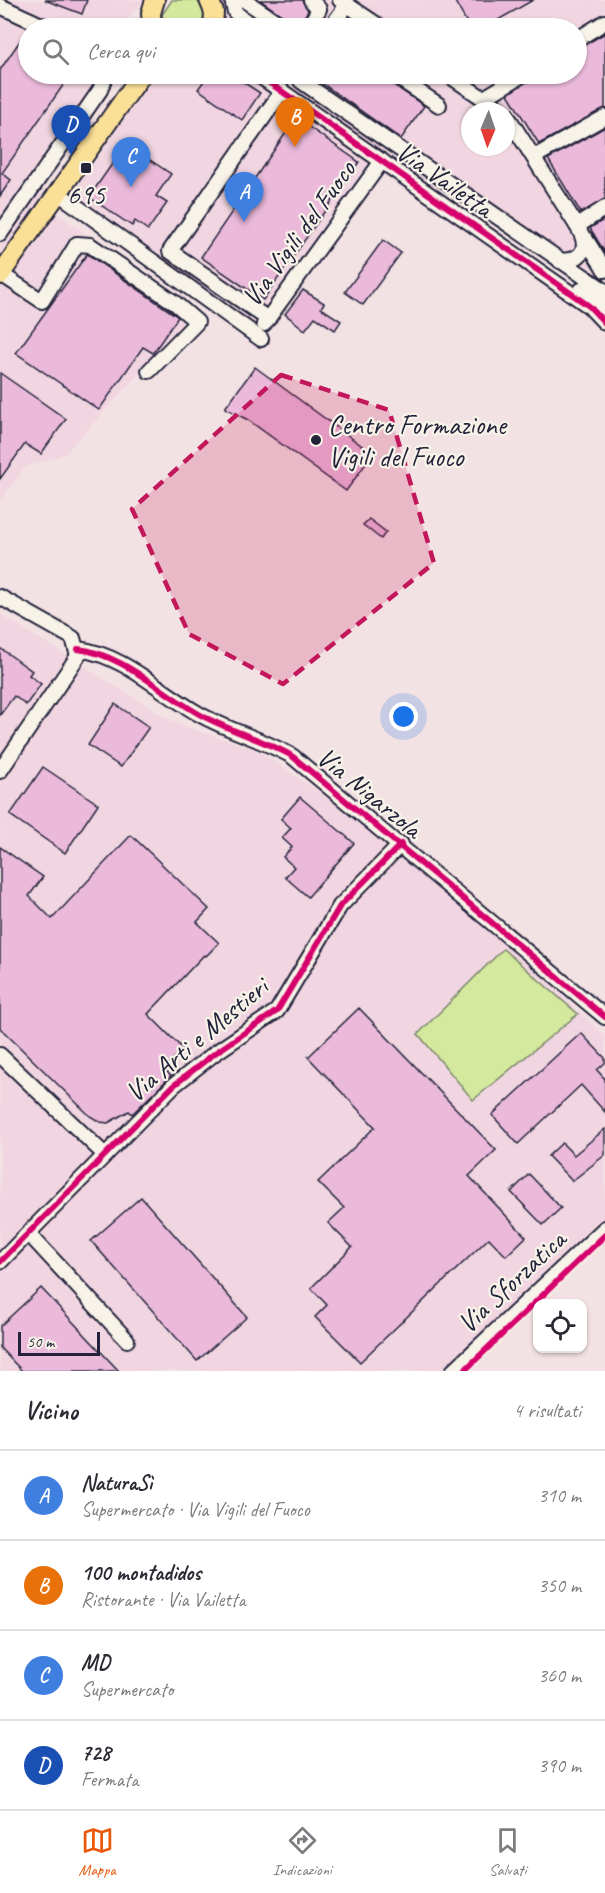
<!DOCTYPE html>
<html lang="it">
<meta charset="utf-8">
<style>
:root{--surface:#fff;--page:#f2f2f3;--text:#2b2b33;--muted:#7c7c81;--line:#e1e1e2;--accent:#ea580c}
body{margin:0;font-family:Caveat,sans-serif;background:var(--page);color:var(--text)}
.controls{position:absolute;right:18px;bottom:18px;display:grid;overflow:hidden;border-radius:12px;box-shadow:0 2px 4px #0004}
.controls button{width:54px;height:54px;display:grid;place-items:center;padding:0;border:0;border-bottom:2px solid var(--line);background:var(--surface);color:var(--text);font:30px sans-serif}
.compass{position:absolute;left:461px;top:102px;width:54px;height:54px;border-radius:50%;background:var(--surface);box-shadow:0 2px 4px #0004;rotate:182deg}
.scale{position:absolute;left:18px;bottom:15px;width:82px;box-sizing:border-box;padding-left:6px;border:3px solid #22223b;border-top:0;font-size:16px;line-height:21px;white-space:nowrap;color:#22223b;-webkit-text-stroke:4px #f7f3e8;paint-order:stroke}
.you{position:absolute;left:404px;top:717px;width:21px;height:21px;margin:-15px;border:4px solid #fff;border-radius:50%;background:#1a73e8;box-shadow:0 0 0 9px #1a73e833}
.badge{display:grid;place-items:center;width:39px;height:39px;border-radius:50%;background:var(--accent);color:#fff;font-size:20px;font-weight:700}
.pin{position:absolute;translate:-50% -50px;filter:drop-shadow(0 2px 3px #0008)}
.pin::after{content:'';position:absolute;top:32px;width:21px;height:18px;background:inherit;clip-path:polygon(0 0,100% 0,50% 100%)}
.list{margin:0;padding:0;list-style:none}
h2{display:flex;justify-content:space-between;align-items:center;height:78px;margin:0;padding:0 24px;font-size:26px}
h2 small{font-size:20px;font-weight:400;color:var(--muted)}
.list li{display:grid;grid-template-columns:39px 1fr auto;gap:18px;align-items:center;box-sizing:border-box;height:90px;padding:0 24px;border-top:2px solid var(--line)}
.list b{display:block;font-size:22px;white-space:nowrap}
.list p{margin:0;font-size:20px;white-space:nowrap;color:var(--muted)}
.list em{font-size:20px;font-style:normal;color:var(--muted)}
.icon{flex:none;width:33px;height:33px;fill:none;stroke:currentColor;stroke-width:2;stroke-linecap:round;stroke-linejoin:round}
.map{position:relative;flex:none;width:605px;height:1371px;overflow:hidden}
.search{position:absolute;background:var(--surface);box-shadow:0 2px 4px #0004;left:18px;right:18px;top:18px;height:66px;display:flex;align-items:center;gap:15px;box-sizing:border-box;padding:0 21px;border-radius:33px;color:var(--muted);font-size:22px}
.sheet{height:438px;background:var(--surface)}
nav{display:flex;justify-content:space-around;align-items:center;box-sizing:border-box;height:84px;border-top:2px solid var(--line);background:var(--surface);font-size:16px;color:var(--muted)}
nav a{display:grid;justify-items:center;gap:3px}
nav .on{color:var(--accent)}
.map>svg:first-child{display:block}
</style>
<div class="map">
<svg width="605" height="1371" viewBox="0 0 605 1371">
<rect width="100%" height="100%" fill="#f3e2e4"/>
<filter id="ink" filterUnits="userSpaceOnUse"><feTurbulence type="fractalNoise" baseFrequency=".0167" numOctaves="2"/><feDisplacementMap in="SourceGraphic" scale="12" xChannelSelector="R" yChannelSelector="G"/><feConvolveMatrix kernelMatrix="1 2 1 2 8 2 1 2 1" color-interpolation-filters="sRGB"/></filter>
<g filter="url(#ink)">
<g fill="#f1d6e1" fill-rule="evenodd">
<polygon points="0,0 144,0 129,18 129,28 28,28 28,74 119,74 36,184 55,212 196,312 65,454 25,467 0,502"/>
<path d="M221,0H605V297L592,292L381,148L254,331L70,197L156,74H576V28H221ZM470,111H506V147H470Z"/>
<polygon points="0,614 175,723 257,750 364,822 444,885 605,1036 605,1219 444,1371 0,1371"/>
</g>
<g fill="#d4e99d" stroke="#7b866c" stroke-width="1.5">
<path d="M172,0H196C205,8 208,18 202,28H165L162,15Z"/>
<polygon points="503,949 578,1014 473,1100 418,1034"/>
</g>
<g fill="#ebbada" stroke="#22223b" stroke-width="1.5">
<polygon points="45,0 87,0 82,14"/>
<polygon points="260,0 302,0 308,10 299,27"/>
<polygon points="454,0 533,0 484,28 470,28"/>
<polygon points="28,29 28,74 71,74 2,173 11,180 0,196 0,70"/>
<polygon points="605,33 605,108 539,144 508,94 537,74 576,74 576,50"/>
<polygon points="209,74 231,74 260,93 242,120 198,89"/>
<polygon points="309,74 378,74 424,106 401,139"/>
<polygon points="296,118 359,162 263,300 201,257"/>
<polygon points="605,127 605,199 581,213 548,159"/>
<polygon points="126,144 171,174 156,196 167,203 148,230 135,221 132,226 89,197"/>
<polygon points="605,219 605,253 590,228"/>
<polygon points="383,240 401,253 363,305 345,292"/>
<polygon points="87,254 178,317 153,353 143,347 99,410 16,353"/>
<polygon points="303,290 324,303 321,308 341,321 335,330 315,317 305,330 285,314"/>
<polygon points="255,367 373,454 346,491 248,420 225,408"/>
<polygon points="0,373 66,419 41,454 25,444 0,479"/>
<polygon points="369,519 386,532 381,539 363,525"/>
<polygon points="0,648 32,671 29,675 41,684 26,705 14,696 0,715"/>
<polygon points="115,704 149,727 121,767 88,745"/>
<polygon points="43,767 98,804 65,853 10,815"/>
<polygon points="300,797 354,843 308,897 285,877 294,867 283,857 292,847 282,838 291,828 281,819"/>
<polygon points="131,835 209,909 197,922 219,943 206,956 204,955 148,1014 183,1049 164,1069 171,1076 132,1114 129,1111 108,1123 100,1122 90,1116 0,1028 0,847 43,877 29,896 52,919"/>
<polygon points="359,1008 496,1150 469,1176 526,1237 506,1256 489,1238 360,1362 315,1317 327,1305 311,1288 352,1247 328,1223 344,1208 318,1182 375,1127 308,1057"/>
<polygon points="581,1033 605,1058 605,1063 597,1070 605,1079 605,1112 581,1085 518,1144 492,1115"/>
<polygon points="605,1129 605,1155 572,1181 548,1156 562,1143 574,1155"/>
<polygon points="529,1174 561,1208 543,1225 511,1192"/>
<polygon points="141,1197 247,1317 197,1361 91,1241"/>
<polygon points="41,1288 119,1371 22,1371 0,1348 0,1326"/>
</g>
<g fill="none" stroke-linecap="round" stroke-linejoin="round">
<g stroke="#22223b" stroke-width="18">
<g id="minor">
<polyline points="232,0 235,12 254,28"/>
<polyline points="244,0 286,28"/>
<polyline points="340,0 382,28"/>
<polyline points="0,6 48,28"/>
<polyline points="308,28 319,9 311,0"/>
<polyline points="330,28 347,5"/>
<polyline points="576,40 605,22"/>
<polyline points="257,74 589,306 605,323"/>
<polyline points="300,74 301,81 605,291"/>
<polyline points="392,74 439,105"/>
<polyline points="447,74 502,111"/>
<polyline points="484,98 524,74"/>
<polyline points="506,114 577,226 605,208"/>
<polyline points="534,157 605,117"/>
<polyline points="58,193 261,339"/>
<polyline points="0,234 100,90 106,74"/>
<polyline points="585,238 605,270"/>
<path d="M560,261C586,260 589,245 577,226"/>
<polyline points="1,274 42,301 77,244 90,245 175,303 197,322 149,371"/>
<polyline points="581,290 605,304"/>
<polyline points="268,319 170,251 282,91"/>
<polyline points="264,324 382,161"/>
<polyline points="0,597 73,638 78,656 0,771"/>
<path d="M78,649C122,654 160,692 199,714C229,731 262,739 292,756L605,1017"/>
<polyline points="0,1055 104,1154"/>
<polyline points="29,1234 127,1340"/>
<polyline points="0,1262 173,1086 215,1053 277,1011 340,906 401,844"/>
<polyline points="453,1371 605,1228"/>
</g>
</g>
<g stroke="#22223b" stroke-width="22">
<g id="major">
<polyline points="209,0 214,12 213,28"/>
<polyline points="152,28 151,13 155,0"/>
<polyline points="0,275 142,74"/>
</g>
</g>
<use href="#minor" stroke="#f7f3e8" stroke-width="14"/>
<use href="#major" stroke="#fadf96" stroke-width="18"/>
<g stroke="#f7f3e8" stroke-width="10">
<g id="cycleway">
<polyline points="257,74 589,306 605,323"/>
<path d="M78,649C122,654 160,692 199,714C229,731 262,739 292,756L605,1017"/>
<polyline points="0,1262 173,1086 215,1053 277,1011 340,906 401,844"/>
<polyline points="464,1371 605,1235"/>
</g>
</g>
<use href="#cycleway" stroke="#d6006c" stroke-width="6"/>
</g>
</g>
<path fill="#c2185b" fill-opacity="0.2" stroke="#c2185b" stroke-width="4.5" stroke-dasharray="12 8" stroke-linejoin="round" d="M281,375L389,410L434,563L283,684L189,634L132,509Z"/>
<g fill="#22223b" stroke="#f7f3e8" stroke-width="2">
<rect x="80" y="162" width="12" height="12" rx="3"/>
<circle cx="316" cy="440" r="6"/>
</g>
<g text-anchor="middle" stroke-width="4.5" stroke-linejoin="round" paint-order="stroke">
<g font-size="28" fill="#22223b" stroke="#f7f3e8">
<text transform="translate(445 179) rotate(35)" y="10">Via Vailetta</text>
<text transform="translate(298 233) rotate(-54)" y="10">Via Vigili del Fuoco</text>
<text transform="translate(370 792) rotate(39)" y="10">Via Nigarzola</text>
<text transform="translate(196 1039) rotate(-40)" y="10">Via Arti e Mestieri</text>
<text transform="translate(511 1281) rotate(-43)" y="10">Via Sforzatica</text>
</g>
<g font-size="28" fill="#22223b" stroke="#f7f3e8">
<text x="86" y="204">695</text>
<text x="328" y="434" text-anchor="start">Centro Formazione<tspan x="328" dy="32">Vigili del Fuoco</tspan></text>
</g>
</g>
</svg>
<div class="controls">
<button><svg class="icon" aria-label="locate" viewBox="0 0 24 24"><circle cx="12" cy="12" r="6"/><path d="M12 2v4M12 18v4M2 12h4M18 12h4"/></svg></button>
</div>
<svg class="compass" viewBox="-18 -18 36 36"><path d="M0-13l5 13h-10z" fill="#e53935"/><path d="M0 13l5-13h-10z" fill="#7c7c81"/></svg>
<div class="scale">50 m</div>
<div class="you"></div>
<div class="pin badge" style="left:244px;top:222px;background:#3f7fe0">A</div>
<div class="pin badge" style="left:295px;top:147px;background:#e8710a">B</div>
<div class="pin badge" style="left:131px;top:187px;background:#3f7fe0">C</div>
<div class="pin badge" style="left:71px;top:155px;background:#1a4fb4">D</div>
<div class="search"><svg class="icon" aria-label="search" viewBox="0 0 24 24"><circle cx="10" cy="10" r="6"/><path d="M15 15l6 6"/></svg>Cerca qui</div>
</div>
<section class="sheet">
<h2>Vicino<small>4 risultati</small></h2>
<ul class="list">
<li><span class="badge" style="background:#3f7fe0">A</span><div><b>NaturaSì</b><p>Supermercato · Via Vigili del Fuoco</p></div><em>310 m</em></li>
<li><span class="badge" style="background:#e8710a">B</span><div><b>100 montadidos</b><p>Ristorante · Via Vailetta</p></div><em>350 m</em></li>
<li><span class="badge" style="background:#3f7fe0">C</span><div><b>MD</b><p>Supermercato</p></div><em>360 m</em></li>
<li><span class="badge" style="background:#1a4fb4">D</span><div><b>728</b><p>Fermata</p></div><em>390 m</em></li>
</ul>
</section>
<nav>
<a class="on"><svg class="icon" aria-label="map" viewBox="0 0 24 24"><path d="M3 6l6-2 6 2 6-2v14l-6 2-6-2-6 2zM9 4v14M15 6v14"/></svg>Mappa</a>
<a><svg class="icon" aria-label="directions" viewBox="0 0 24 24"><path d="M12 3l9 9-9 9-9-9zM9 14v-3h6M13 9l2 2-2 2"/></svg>Indicazioni</a>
<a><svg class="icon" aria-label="saved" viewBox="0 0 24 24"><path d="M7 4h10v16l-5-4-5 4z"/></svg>Salvati</a>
</nav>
